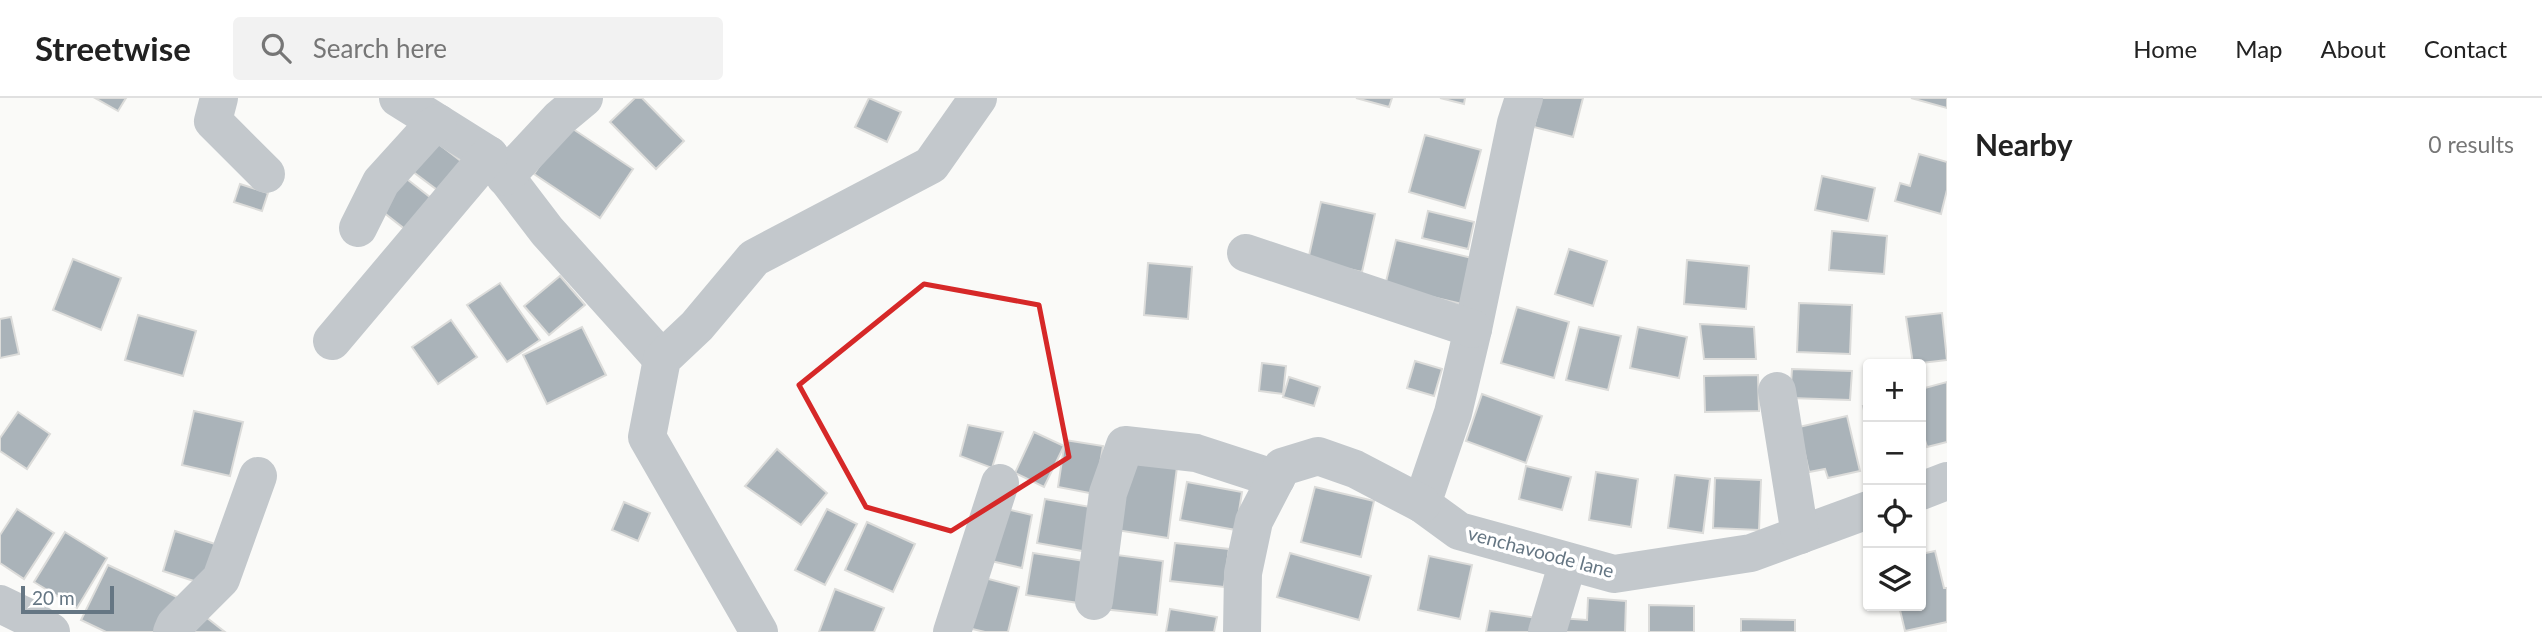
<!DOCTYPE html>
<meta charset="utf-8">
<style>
:root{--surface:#fff;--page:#f2f2f2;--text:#222;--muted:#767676;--line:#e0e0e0}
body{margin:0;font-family:Lato,sans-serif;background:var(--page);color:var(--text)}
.controls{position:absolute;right:21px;bottom:21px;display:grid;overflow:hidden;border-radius:7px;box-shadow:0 2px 5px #0004}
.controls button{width:63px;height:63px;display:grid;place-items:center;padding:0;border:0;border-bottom:2px solid var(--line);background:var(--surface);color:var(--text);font:35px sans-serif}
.scale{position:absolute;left:21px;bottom:18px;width:93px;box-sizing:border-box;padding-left:7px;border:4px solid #657683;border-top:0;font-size:19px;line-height:24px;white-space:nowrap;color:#657683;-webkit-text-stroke:5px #fff;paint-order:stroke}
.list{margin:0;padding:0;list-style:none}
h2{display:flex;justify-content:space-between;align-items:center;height:91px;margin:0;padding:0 28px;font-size:30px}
h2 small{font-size:23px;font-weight:400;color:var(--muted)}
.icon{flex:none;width:38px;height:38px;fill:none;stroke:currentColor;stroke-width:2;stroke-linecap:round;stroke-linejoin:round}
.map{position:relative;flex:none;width:1947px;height:534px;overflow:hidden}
header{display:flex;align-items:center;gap:42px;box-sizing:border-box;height:98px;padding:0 35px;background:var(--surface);border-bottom:2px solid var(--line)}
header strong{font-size:33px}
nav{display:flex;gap:38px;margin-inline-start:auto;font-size:24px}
.search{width:490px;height:63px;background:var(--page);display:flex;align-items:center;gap:18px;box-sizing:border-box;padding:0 24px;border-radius:7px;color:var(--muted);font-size:26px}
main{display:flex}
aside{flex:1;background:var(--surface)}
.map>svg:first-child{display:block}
</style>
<header>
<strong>Streetwise</strong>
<div class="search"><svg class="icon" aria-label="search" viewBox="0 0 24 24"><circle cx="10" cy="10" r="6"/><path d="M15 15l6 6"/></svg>Search here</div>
<nav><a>Home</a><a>Map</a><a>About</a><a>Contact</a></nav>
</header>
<main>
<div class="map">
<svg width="1947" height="534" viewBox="0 0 1947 534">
<rect width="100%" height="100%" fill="#fafaf8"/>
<g fill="#aab3b9" stroke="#dcdcda" stroke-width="2">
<polygon points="95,0 126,0 118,13"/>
<polygon points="635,0 642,0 684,43 656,71 610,24"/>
<polygon points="869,0 901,14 887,44 855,29"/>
<polygon points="1356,0 1392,0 1389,9"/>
<polygon points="1440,0 1465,0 1464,6"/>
<polygon points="1541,0 1583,0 1573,39 1534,29"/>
<polygon points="1911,0 1947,0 1947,10"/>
<polygon points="567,27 633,71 600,120 534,76"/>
<polygon points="1425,37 1481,52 1465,110 1409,94"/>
<polygon points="436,44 470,70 448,100 412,73"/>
<polygon points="1919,56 1947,64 1947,92 1941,116 1895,103 1900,85 1910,88"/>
<polygon points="403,78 440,107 415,139 378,110"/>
<polygon points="1822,78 1875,90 1868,123 1815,112"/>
<polygon points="240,86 268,95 262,113 234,104"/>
<polygon points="1321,104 1375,116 1362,174 1308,162"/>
<polygon points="1428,113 1474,124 1468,151 1422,140"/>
<polygon points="1832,133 1887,138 1884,176 1829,172"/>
<polygon points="1396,142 1472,160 1462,206 1385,188"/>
<polygon points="1569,151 1607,163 1593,208 1555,196"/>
<polygon points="73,161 121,180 101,232 53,212"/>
<polygon points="1687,162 1749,168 1746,211 1684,206"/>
<polygon points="1148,165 1192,169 1188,221 1144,217"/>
<polygon points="560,178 585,207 549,237 524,208"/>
<polygon points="500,185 540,242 507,264 467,207"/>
<polygon points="1799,205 1852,207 1850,256 1797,254"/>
<polygon points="1517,209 1569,224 1554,280 1501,265"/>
<polygon points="1942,215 1947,262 1913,266 1906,219"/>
<polygon points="138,217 196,233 183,278 125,262"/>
<polygon points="11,219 19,256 0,260 0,221"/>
<polygon points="451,222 477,259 438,286 412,249"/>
<polygon points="1700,226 1754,229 1756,261 1704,261"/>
<polygon points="582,229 606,277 547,306 523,257"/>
<polygon points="1579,229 1621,238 1608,292 1566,282"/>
<polygon points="1638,229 1687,239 1679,280 1630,270"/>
<polygon points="1415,263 1442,271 1434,298 1407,290"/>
<polygon points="1262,265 1286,268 1283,296 1259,293"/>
<polygon points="1792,271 1852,273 1850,302 1790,300"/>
<polygon points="1758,277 1759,313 1705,314 1704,278"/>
<polygon points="1289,279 1320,289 1314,308 1283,299"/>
<polygon points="1947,284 1947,344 1927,349 1921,328 1921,291"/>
<polygon points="1482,296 1542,318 1526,365 1466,343"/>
<polygon points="1868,307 1868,330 1863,308"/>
<polygon points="194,313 243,324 230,378 182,367"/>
<polygon points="18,314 50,336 27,371 0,353 0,340"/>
<polygon points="1847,318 1860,373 1828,380 1825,371 1809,374 1799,329"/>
<polygon points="968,327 1003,334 992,370 960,358"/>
<polygon points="1034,334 1064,348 1044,389 1015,375"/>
<polygon points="1065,342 1103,348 1095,396 1058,389"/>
<polygon points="777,351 827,395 801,427 745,388"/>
<polygon points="1125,362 1177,369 1168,440 1116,432"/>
<polygon points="1526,368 1571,379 1562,412 1519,401"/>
<polygon points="1596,374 1638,381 1631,429 1589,422"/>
<polygon points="1675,377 1710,381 1703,435 1668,430"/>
<polygon points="1715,380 1761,382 1759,432 1713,430"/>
<polygon points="1187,384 1242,394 1236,432 1180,422"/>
<polygon points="1315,389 1374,403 1361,459 1301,444"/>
<polygon points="1045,401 1096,410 1088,454 1037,445"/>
<polygon points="624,404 650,415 638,443 612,432"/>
<polygon points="998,409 1032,417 1022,470 982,461"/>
<polygon points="17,411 54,435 24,481 0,465 0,437"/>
<polygon points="827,411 857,426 825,487 795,472"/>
<polygon points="867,424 915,446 893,494 845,472"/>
<polygon points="175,433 215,446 203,486 163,473"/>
<polygon points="65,434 107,460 77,510 34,484"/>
<polygon points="1175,445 1229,451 1224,489 1170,483"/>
<polygon points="1935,453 1944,490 1947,490 1947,524 1905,533 1899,508 1921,508 1921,456"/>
<polygon points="1033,455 1091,464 1085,506 1026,497"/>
<polygon points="1290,455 1371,478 1359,522 1277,499"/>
<polygon points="1109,456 1163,463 1157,517 1103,511"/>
<polygon points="1429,458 1472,467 1460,521 1418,512"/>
<polygon points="108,467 177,499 160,534 106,534 81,522"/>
<polygon points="981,479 1019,489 1008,534 985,534 968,530"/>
<polygon points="835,491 884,510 874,534 819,534"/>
<polygon points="1588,500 1626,503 1625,534 1558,534 1559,520 1587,522"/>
<polygon points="1649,507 1694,508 1694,534 1649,534"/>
<polygon points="1170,511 1217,519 1214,534 1166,534"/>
<polygon points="1490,513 1537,520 1535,534 1486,534"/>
<polygon points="202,516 225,534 187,534"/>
<polygon points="1741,521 1795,522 1795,534 1741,534"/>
</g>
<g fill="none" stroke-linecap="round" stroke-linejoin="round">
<g stroke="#c3c8cc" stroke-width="38">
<polyline points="219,0 213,23 266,76"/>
<polyline points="398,0 489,57 547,133 662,261"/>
<polyline points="1524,0 1516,25 1473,231 1453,315 1422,406 1459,433 1614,476 1751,455 1868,412"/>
<polyline points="505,79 560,20 584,0"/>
<polyline points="358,130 381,84 430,30 438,25"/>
<polyline points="1246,155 1473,231"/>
<polyline points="332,243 489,57"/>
<polyline points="1777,293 1800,437"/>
<polyline points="1921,393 1947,383"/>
<polyline points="1094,503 1108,395 1125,347 1196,355 1276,381"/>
<polyline points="0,506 31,521 51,534"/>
<polyline points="172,534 175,527 221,481 258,378"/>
<polyline points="759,534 647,339 662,261 697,228 754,160 931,67 978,0"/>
<polyline points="952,534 1000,385"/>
<polyline points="1242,534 1243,475 1254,423 1282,369 1318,358 1355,371 1422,406"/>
<polyline points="1547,534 1568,464"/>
</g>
</g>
<path fill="none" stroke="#d62828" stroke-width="5" stroke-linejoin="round" d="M924,186L1039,207L1069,359L951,433L866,409L799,287Z"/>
<g text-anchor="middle" stroke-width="7" stroke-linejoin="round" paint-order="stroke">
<g font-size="19" fill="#657683" stroke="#fff">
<text transform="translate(1541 454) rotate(15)" y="7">venchavoode lane</text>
</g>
</g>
</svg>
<div class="controls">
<button>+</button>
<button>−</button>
<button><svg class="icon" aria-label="locate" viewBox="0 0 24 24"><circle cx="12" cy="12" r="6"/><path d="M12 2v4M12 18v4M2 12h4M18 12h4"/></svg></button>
<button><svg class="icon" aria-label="layers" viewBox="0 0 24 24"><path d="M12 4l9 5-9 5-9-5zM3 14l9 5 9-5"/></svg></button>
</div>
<div class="scale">20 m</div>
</div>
<aside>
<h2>Nearby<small>0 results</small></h2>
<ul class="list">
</ul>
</aside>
</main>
